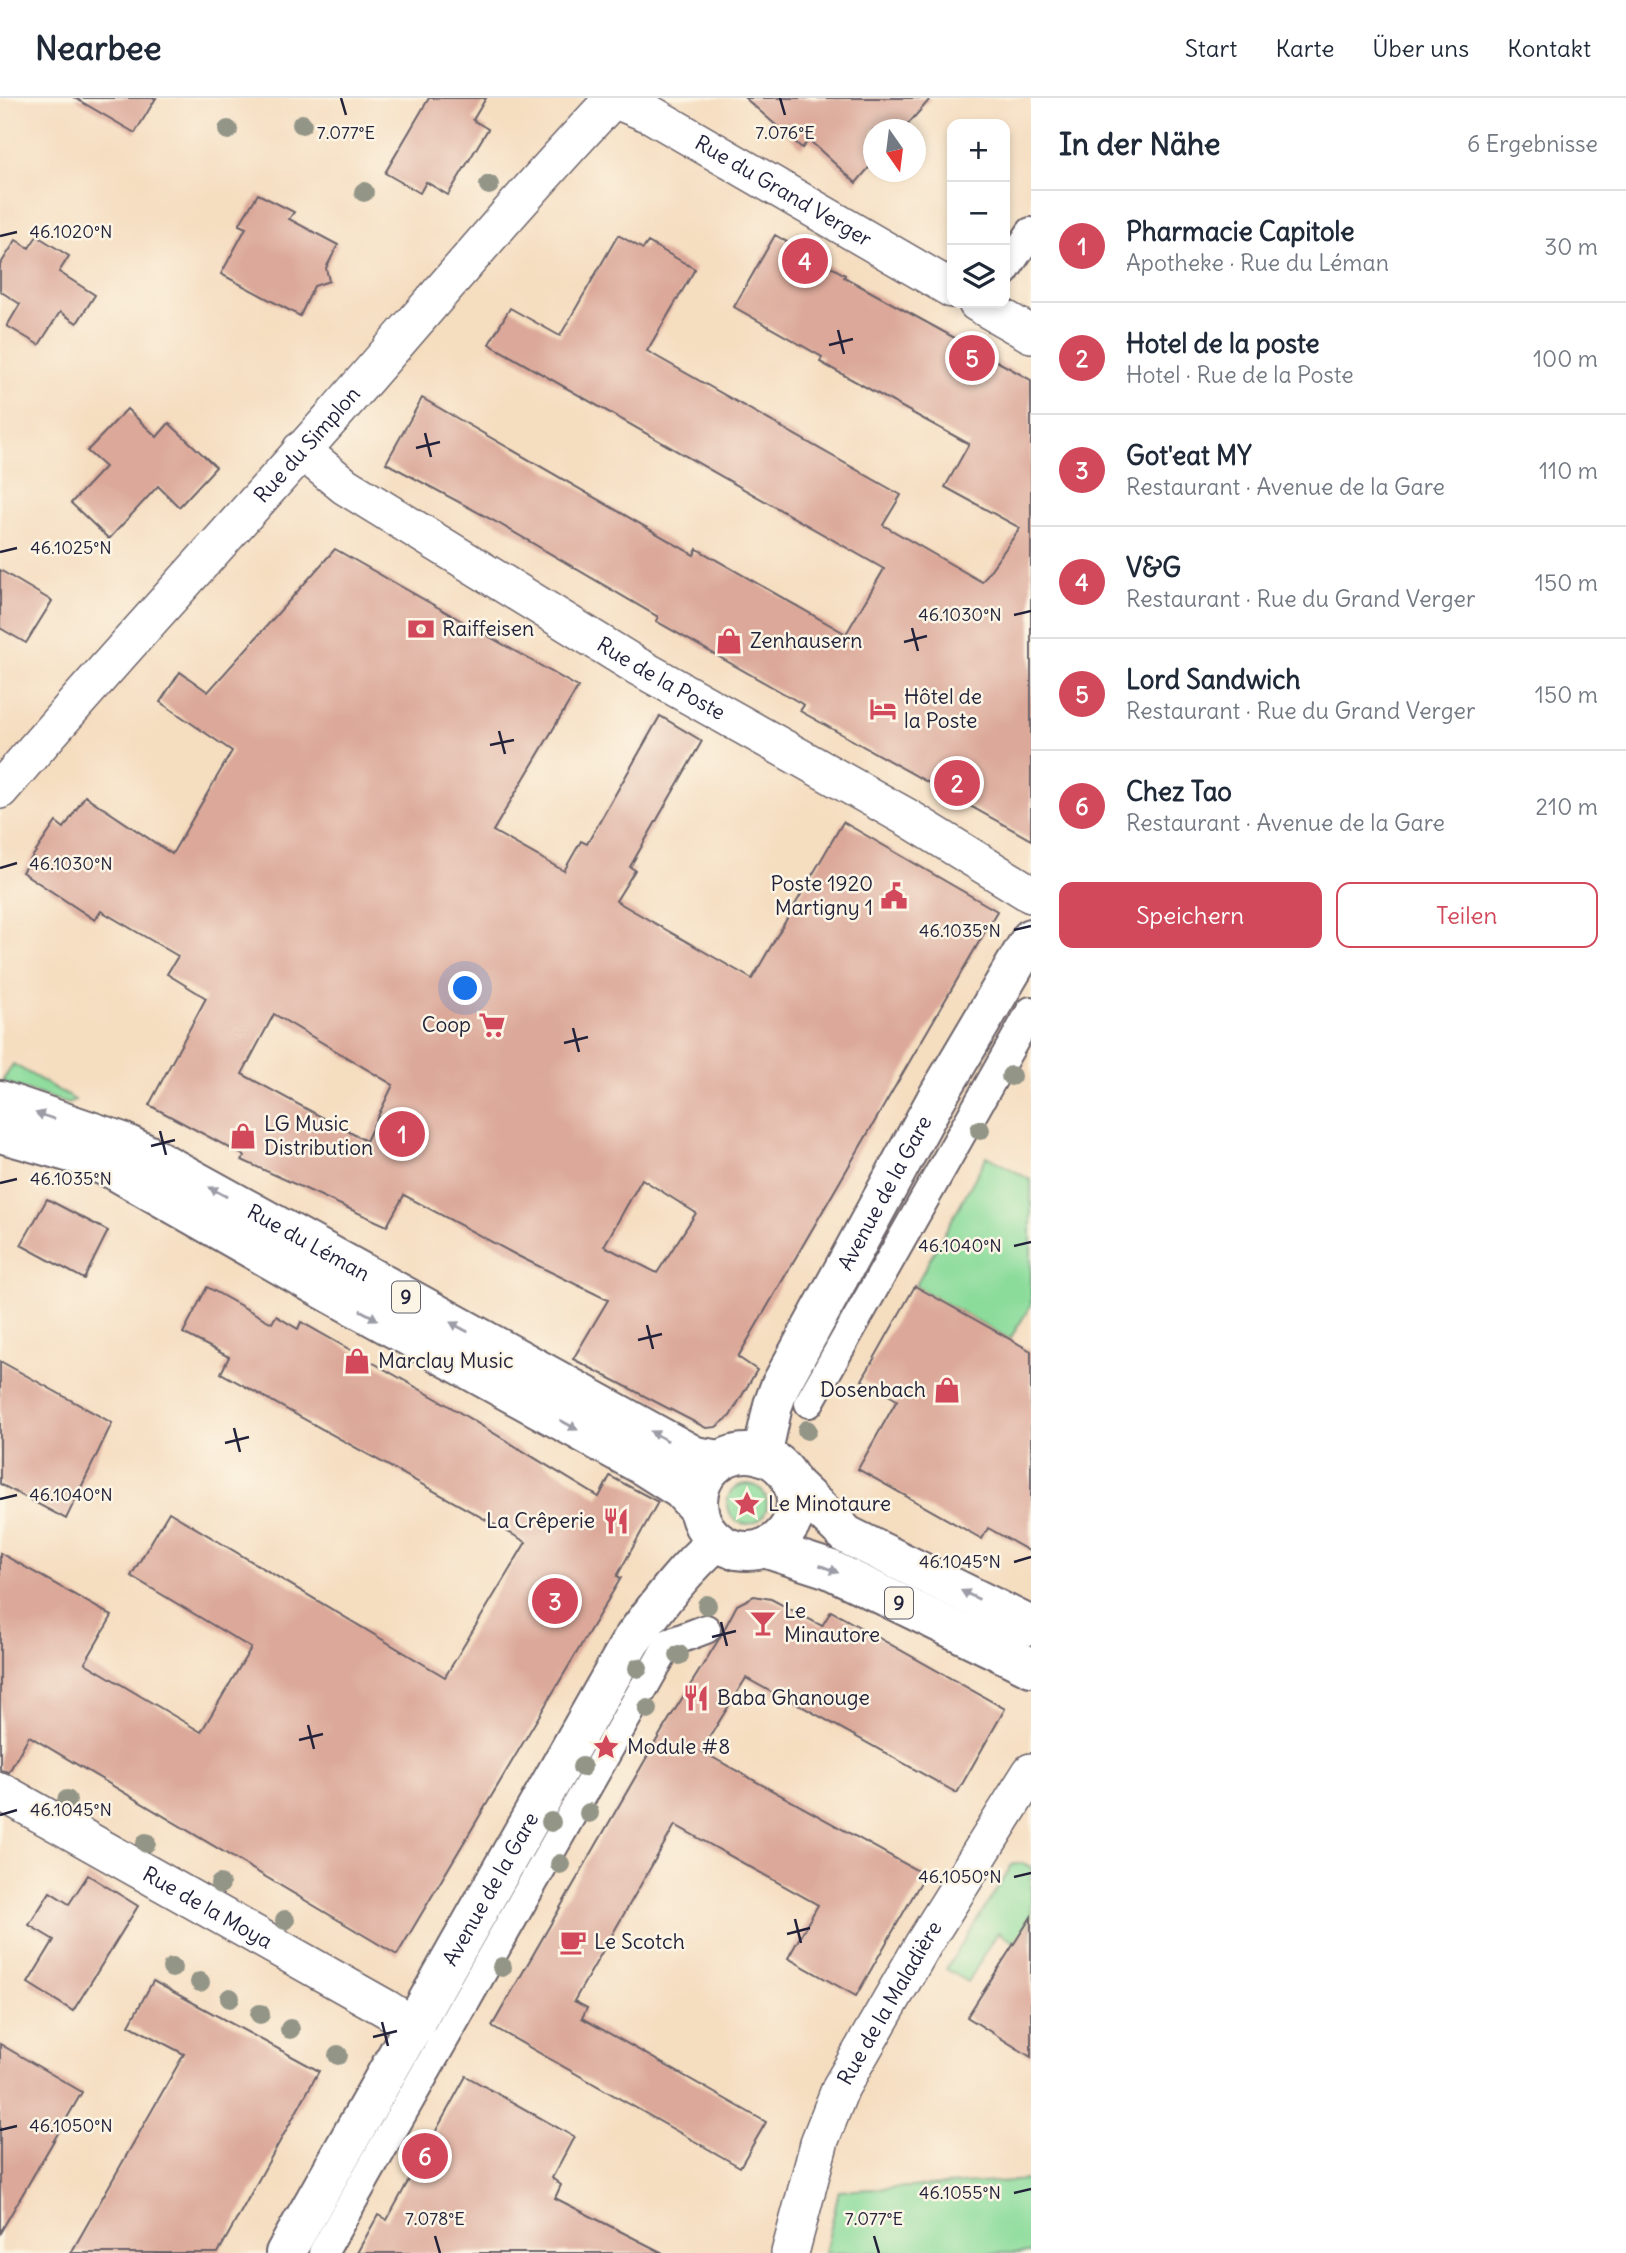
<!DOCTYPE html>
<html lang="de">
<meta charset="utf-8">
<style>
:root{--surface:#fff;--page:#f2f2f3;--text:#1f2937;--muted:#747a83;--line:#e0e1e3;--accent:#d1495b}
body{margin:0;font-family:Delius,sans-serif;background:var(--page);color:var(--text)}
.controls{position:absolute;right:21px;top:21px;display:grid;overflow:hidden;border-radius:14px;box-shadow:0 4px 10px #0003}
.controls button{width:63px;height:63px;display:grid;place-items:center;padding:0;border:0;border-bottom:2px solid var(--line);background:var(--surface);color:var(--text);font:35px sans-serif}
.compass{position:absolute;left:863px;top:21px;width:63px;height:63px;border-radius:50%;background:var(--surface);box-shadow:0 4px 10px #0003;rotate:166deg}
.you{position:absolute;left:466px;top:891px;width:24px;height:24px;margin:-18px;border:5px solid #fff;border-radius:50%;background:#1a73e8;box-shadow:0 0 0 10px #1a73e833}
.badge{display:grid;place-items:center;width:46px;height:46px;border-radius:50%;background:var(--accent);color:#fff;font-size:23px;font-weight:700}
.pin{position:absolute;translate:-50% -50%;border:4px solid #fff;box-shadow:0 2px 7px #0006}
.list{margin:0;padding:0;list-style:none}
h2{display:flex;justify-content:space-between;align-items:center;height:91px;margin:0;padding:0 28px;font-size:30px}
h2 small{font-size:23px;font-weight:400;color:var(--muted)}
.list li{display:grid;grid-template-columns:46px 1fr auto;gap:21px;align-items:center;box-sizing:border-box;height:112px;padding:0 28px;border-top:2px solid var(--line)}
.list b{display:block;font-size:26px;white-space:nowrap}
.list p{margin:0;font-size:23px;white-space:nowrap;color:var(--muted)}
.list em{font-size:23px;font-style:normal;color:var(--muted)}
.actions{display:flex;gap:14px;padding:21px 28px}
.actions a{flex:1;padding:16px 0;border:2px solid var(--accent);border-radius:14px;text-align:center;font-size:24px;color:var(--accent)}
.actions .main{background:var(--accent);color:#fff}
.icon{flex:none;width:38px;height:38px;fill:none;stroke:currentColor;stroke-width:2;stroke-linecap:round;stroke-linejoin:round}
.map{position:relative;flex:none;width:1031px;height:2155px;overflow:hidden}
header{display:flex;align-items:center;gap:42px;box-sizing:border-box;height:98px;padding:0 35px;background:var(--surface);border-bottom:2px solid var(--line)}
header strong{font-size:33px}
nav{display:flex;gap:38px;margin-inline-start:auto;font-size:24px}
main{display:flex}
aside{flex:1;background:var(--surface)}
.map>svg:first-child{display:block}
</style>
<header>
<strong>Nearbee</strong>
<nav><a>Start</a><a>Karte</a><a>Über uns</a><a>Kontakt</a></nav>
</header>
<main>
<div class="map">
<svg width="1031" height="2155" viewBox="0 0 1031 2155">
<rect width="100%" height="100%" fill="#fcf5e5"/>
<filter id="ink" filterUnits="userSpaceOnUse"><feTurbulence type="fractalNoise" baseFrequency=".0143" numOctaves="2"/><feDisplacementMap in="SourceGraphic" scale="14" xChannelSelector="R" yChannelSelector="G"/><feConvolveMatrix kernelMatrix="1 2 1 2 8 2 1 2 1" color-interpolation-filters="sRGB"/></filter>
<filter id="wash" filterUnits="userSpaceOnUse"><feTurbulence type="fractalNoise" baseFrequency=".00686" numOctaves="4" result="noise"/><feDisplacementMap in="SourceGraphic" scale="28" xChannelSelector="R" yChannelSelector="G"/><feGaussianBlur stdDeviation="1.57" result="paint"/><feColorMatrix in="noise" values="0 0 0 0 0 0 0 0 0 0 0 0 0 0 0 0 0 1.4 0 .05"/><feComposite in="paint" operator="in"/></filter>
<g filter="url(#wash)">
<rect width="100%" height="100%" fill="#f5ddc0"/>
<g fill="#8bdc9b" stroke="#567f6b" stroke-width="2">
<polygon points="13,966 75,1002 69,1006 2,984"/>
<polygon points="987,1058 1031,1082 1031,1207 1010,1241 915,1188"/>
<circle cx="747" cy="1406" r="20"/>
<polygon points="1022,1765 1031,1769 1031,1842 1016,1845 998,1834 968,1884 946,1871 1012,1767"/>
<polygon points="1031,2082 1031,2155 825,2155 839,2093"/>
</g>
<g id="blocks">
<g fill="#dba899" fill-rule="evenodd">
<polygon points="75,0 156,0 135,35"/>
<polygon points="429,0 486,0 473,22 488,31 448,97 426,84 420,95 385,75"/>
<polygon points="745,0 931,0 903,32 873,32 873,65 856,85 809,42 802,50"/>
<polygon points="258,96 294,114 289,121 338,147 326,170 329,183 314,188 300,218 221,176 246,130 239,127"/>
<polygon points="618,137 643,151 648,144 695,171 647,253 901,397 883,427 982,484 1020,430 945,389 969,346 820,264 822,259 734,209 775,137 845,177 844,179 1031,282 1031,742 800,613 804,607 656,523 658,519 498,425 386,365 422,300 694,457 697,451 846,536 884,471 489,246 510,210 560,238"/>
<polygon points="37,138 69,158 59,174 95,197 77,225 60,214 39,247 7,228 20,206 0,193 0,167 16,142 29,150"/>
<polygon points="127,311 157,339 169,325 216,369 179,409 158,388 109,441 71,405 105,369 87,353"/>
<path d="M335,451L578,589L493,733L564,773L581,743L587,746L660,618L702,643L630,769L635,772L616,803L752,881L843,724L997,813L738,1259L757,1272L730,1318L716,1329L706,1330L573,1261L608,1202L520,1159L404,1097L387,1128L242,1062L245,1058L149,1007L206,900L167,876L178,858L101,813L95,822L22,774L56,724L64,730L85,698L172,756L232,653L160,604L180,574L208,594ZM274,916L393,987L366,1043L242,976ZM642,1081L696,1115L657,1175L604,1148Z"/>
<polygon points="0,472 52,503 26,545 0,530"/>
<polygon points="47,1101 108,1133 84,1181 21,1147"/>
<polygon points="915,1188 1031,1253 1031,1454 988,1430 982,1441 858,1371 897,1302 862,1282"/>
<polygon points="207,1189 272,1225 276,1218 298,1231 301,1224 444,1305 599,1399 610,1378 658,1404 617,1478 621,1480 397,1857 29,1638 9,1674 0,1672 0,1455 112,1518 85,1565 201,1634 251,1550 131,1478 169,1414 445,1579 526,1444 221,1275 229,1259 183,1235"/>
<polygon points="0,1263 112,1325 66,1421 0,1386"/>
<polygon points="754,1498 771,1501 822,1528 831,1513 1005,1611 957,1695 783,1598 782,1600 746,1580 701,1653 925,1777 856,1898 788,1860 818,1807 675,1727 574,1903 587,1910 582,1920 766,2024 740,2069 492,1928 663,1631 719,1541 737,1507"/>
<polygon points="88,1777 138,1808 73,1913 28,1885 54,1842 29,1827 50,1794 69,1806"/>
<polygon points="1031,1819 1031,1959 967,1919"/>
<polygon points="153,1883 319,1973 218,2155 71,2155 184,1956 129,1927"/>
<polygon points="0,1946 82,1994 0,2135"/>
<polygon points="466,1978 574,2039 552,2080 561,2087 555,2100 663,2155 357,2155 378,2117 387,2122"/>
</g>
</g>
</g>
<g filter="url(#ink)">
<use href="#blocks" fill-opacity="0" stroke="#6c636a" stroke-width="2"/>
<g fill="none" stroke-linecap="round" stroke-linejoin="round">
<g stroke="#6c636a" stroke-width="32">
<g id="pedestrian">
<polyline points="1005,173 1031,134"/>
<polyline points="809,1305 1031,913"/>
<polyline points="323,2155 669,1545 706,1531"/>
</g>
</g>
<g stroke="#6c636a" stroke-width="40">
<g id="minor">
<path id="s1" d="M611,0L652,17L952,191"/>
<polyline points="977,205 1031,236"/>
<path id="s2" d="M301,352L345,388L637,568L908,720L1031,796"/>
<path id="s3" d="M0,692C109,565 223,442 334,317C427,211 517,103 614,0"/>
<path id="s4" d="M0,1693L387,1911L415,1929"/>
<path id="s5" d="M790,2155L820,2042L841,1989L924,1845L1031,1674"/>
</g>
</g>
<g stroke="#6c636a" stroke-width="42">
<g id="tertiary">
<path id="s6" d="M762,1358L773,1307L780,1288L935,1003L1031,840"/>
<path id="s7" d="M285,2155L631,1543C658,1507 683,1472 717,1443"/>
</g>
</g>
<g stroke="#6c636a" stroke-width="42">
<g id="primary">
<path id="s8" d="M0,1002L120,1043L147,1056L695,1358L721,1362"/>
<polyline points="0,1035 78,1057 114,1072 310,1184 640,1366 681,1392 698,1411"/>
<circle cx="747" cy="1404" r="49"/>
<polyline points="791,1384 847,1437 1031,1528"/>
<polyline points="764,1450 829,1471 1031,1569"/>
</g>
</g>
<use href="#pedestrian" stroke="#fff" stroke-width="28"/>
<use href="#minor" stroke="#fff" stroke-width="37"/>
<use href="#tertiary" stroke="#fff" stroke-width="38"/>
<use href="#primary" stroke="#fff" stroke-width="38"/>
</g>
<g fill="#939587">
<circle cx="302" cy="26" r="10"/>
<circle cx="228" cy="32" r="10"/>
<circle cx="489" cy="87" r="10"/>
<circle cx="364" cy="94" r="10"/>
<circle cx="1011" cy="978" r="10"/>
<circle cx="980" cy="1032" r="10"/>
<circle cx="807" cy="1332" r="10"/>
<circle cx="707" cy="1507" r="10"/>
<circle cx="679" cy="1557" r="10"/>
<circle cx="638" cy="1570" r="10"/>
<circle cx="648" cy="1611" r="10"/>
<circle cx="582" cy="1669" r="10"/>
<circle cx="67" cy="1702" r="10"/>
<circle cx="589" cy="1715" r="10"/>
<circle cx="551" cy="1724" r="10"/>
<circle cx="146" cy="1745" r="10"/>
<circle cx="560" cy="1766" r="10"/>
<circle cx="220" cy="1786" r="10"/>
<circle cx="285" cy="1822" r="10"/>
<circle cx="502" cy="1869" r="10"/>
<circle cx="172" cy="1870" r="10"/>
<circle cx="200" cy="1884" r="10"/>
<circle cx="230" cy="1900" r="10"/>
<circle cx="260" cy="1916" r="10"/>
<circle cx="290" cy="1931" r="10"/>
<circle cx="338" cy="1957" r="10"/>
</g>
<defs><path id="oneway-solid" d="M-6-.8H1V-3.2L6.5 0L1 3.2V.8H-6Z" transform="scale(1.75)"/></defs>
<g fill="#9c9ca7">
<use href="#oneway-solid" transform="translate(45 1018) rotate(-162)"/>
<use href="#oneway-solid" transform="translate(218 1094) rotate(-151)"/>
<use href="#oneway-solid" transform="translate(369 1217) rotate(29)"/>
<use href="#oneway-solid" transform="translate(459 1229) rotate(-151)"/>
<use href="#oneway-solid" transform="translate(569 1327) rotate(29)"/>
<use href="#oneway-solid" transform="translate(659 1338) rotate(-151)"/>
<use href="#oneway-solid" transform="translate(829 1471) rotate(22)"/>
<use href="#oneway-solid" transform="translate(970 1497) rotate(-154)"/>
</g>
</g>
<path fill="none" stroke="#22223b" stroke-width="2.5" d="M341,0L346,17M780,0L785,17M0,138L17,134M838,232L844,256M829,247L853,241M425,335L431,359M416,350L440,344M0,454L17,450M1014,517L1031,513M912,530L918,553M904,544L927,538M499,633L505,656M490,647L514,642M0,770L17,765M1014,832L1031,828M573,930L579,954M564,945L588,939M160,1033L166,1057M151,1048L175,1042M0,1085L17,1081M1014,1148L1031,1144M647,1227L653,1251M638,1242L662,1236M234,1330L240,1354M225,1345L249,1339M0,1401L17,1397M1014,1464L1031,1459M721,1524L727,1548M712,1539L736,1533M308,1627L314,1651M299,1642L323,1636M0,1717L17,1712M1014,1779L1031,1775M795,1821L801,1845M787,1836L810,1830M382,1924L388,1948M373,1939L397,1933M0,2032L17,2028M1014,2095L1031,2091M435,2138L440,2155M874,2138L879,2155"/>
<defs>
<g id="bank-bare" transform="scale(2.1)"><path d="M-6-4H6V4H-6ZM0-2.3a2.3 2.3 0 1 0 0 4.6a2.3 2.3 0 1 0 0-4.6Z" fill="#d1495b" stroke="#fcf5e5" stroke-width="2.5" paint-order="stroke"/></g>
<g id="shop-bare" transform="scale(2.1)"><path d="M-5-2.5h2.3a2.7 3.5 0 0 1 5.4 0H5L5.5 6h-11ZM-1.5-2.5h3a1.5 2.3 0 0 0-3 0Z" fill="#d1495b" stroke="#fcf5e5" stroke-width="2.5" paint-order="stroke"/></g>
<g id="hotel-bare" transform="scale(2.1)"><path d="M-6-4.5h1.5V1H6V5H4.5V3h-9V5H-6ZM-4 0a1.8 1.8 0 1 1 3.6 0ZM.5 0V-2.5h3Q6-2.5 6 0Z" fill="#d1495b" stroke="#fcf5e5" stroke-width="2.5" paint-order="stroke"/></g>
<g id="civic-bare" transform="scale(2.1)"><path d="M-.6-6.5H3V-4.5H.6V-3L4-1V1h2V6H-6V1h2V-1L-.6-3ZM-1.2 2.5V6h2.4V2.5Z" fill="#d1495b" stroke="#fcf5e5" stroke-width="2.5" paint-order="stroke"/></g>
<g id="supermarket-bare" transform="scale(2.1)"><path d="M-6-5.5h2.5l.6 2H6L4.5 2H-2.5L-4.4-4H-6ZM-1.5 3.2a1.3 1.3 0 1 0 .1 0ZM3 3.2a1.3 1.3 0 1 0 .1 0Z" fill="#d1495b" stroke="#fcf5e5" stroke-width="2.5" paint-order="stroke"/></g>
<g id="sight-bare" transform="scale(2.1)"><path d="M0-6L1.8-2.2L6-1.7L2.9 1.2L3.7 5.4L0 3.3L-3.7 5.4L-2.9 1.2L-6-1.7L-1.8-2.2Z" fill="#d1495b" stroke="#fcf5e5" stroke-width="2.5" paint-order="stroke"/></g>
<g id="restaurant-bare" transform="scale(2.1)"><path d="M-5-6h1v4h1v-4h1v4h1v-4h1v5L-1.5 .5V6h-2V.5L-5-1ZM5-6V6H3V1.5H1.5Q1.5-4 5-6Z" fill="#d1495b" stroke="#fcf5e5" stroke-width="2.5" paint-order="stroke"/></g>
<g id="bar-bare" transform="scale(2.1)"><path d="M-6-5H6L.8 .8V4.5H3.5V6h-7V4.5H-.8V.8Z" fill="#d1495b" stroke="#fcf5e5" stroke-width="2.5" paint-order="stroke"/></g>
<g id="cafe-bare" transform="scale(2.1)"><path d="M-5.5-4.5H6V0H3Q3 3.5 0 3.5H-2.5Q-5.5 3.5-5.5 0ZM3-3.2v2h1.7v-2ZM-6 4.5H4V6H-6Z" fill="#d1495b" stroke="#fcf5e5" stroke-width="2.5" paint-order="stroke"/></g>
</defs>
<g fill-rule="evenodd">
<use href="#bank-bare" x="421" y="531"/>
<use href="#shop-bare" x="729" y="543"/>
<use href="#hotel-bare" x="883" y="611"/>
<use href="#civic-bare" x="894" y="798"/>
<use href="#supermarket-bare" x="492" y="927"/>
<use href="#shop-bare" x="243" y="1038"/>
<use href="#shop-bare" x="357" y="1263"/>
<use href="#shop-bare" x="947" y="1292"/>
<use href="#sight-bare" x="747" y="1406"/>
<use href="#restaurant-bare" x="616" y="1423"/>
<use href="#bar-bare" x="763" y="1525"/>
<use href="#restaurant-bare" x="696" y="1600"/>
<use href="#sight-bare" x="606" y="1649"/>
<use href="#cafe-bare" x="573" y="1844"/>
</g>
<g text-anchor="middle" stroke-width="5" stroke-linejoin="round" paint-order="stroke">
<g fill="#fcf5e5" stroke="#63616e" stroke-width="2">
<rect x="392" y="1183.5" width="28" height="31" rx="5"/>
<rect x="885" y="1489.5" width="28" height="31" rx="5"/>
</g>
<g font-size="19" font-weight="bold" fill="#22223b">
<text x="406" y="1206">9</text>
<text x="899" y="1512">9</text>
</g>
<g font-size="21" fill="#22223b" stroke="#fcf5e5">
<text dy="7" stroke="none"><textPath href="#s1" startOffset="196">Rue du Grand Verger</textPath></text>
<text dy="7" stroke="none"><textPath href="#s3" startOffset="462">Rue du Simplon</textPath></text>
<text dy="7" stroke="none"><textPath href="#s2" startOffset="427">Rue de la Poste</textPath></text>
<text dy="7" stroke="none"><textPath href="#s6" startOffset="292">Avenue de la Gare</textPath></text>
<text dy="7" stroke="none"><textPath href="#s8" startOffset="341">Rue du Léman</textPath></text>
<text dy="7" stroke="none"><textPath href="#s7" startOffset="418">Avenue de la Gare</textPath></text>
<text dy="7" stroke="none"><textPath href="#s4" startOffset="238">Rue de la Moya</textPath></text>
<text dy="7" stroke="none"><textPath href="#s5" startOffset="271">Rue de la Maladière</textPath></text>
</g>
<g font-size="21" fill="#22223b" stroke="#fcf5e5" text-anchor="start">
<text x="442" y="538">Raiffeisen</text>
<text x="750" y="550">Zenhausern</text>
<text x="904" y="606">Hôtel de<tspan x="904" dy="24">la Poste</tspan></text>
<text x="873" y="793" text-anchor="end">Poste 1920<tspan x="873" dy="24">Martigny 1</tspan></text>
<text x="471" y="934" text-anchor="end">Coop</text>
<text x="264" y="1033">LG Music<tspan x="264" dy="24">Distribution</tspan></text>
<text x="378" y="1270">Marclay Music</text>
<text x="926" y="1299" text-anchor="end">Dosenbach</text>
<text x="768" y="1413">Le Minotaure</text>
<text x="595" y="1430" text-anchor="end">La Crêperie</text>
<text x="784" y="1520">Le<tspan x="784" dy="24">Minautore</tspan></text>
<text x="717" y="1607">Baba Ghanouge</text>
<text x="627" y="1656">Module #8</text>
<text x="594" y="1851">Le Scotch</text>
</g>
</g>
<g font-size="18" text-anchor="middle" fill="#22223b" stroke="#fcf5e5" stroke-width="5" stroke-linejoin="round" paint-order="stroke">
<text x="346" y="41">7.077°E</text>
<text x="785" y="41">7.076°E</text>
<text x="71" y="140">46.1020°N</text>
<text x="71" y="456">46.1025°N</text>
<text x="960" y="523">46.1030°N</text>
<text x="71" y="772">46.1030°N</text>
<text x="960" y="839">46.1035°N</text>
<text x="71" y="1087">46.1035°N</text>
<text x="960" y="1154">46.1040°N</text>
<text x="71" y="1403">46.1040°N</text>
<text x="960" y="1470">46.1045°N</text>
<text x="71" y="1718">46.1045°N</text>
<text x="960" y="1785">46.1050°N</text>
<text x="71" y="2034">46.1050°N</text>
<text x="960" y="2101">46.1055°N</text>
<text x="435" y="2127">7.078°E</text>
<text x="874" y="2127">7.077°E</text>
</g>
</svg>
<div class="controls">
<button>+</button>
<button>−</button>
<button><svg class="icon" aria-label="layers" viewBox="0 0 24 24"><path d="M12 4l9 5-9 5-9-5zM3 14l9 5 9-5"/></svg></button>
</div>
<svg class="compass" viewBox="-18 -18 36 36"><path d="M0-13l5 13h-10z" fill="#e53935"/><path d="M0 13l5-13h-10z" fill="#747a83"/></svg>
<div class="you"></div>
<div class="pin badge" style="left:402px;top:1036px">1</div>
<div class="pin badge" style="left:957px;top:685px">2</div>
<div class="pin badge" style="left:555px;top:1503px">3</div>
<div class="pin badge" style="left:805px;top:163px">4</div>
<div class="pin badge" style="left:972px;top:260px">5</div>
<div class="pin badge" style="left:425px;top:2058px">6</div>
</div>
<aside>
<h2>In der Nähe<small>6 Ergebnisse</small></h2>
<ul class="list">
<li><span class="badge">1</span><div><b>Pharmacie Capitole</b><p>Apotheke · Rue du Léman</p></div><em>30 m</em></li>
<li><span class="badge">2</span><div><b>Hotel de la poste</b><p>Hotel · Rue de la Poste</p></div><em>100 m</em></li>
<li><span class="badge">3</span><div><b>Got'eat MY</b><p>Restaurant · Avenue de la Gare</p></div><em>110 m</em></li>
<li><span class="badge">4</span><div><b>V&amp;G</b><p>Restaurant · Rue du Grand Verger</p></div><em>150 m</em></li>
<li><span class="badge">5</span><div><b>Lord Sandwich</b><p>Restaurant · Rue du Grand Verger</p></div><em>150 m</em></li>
<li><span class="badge">6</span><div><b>Chez Tao</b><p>Restaurant · Avenue de la Gare</p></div><em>210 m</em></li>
</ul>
<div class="actions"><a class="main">Speichern</a><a>Teilen</a></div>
</aside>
</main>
